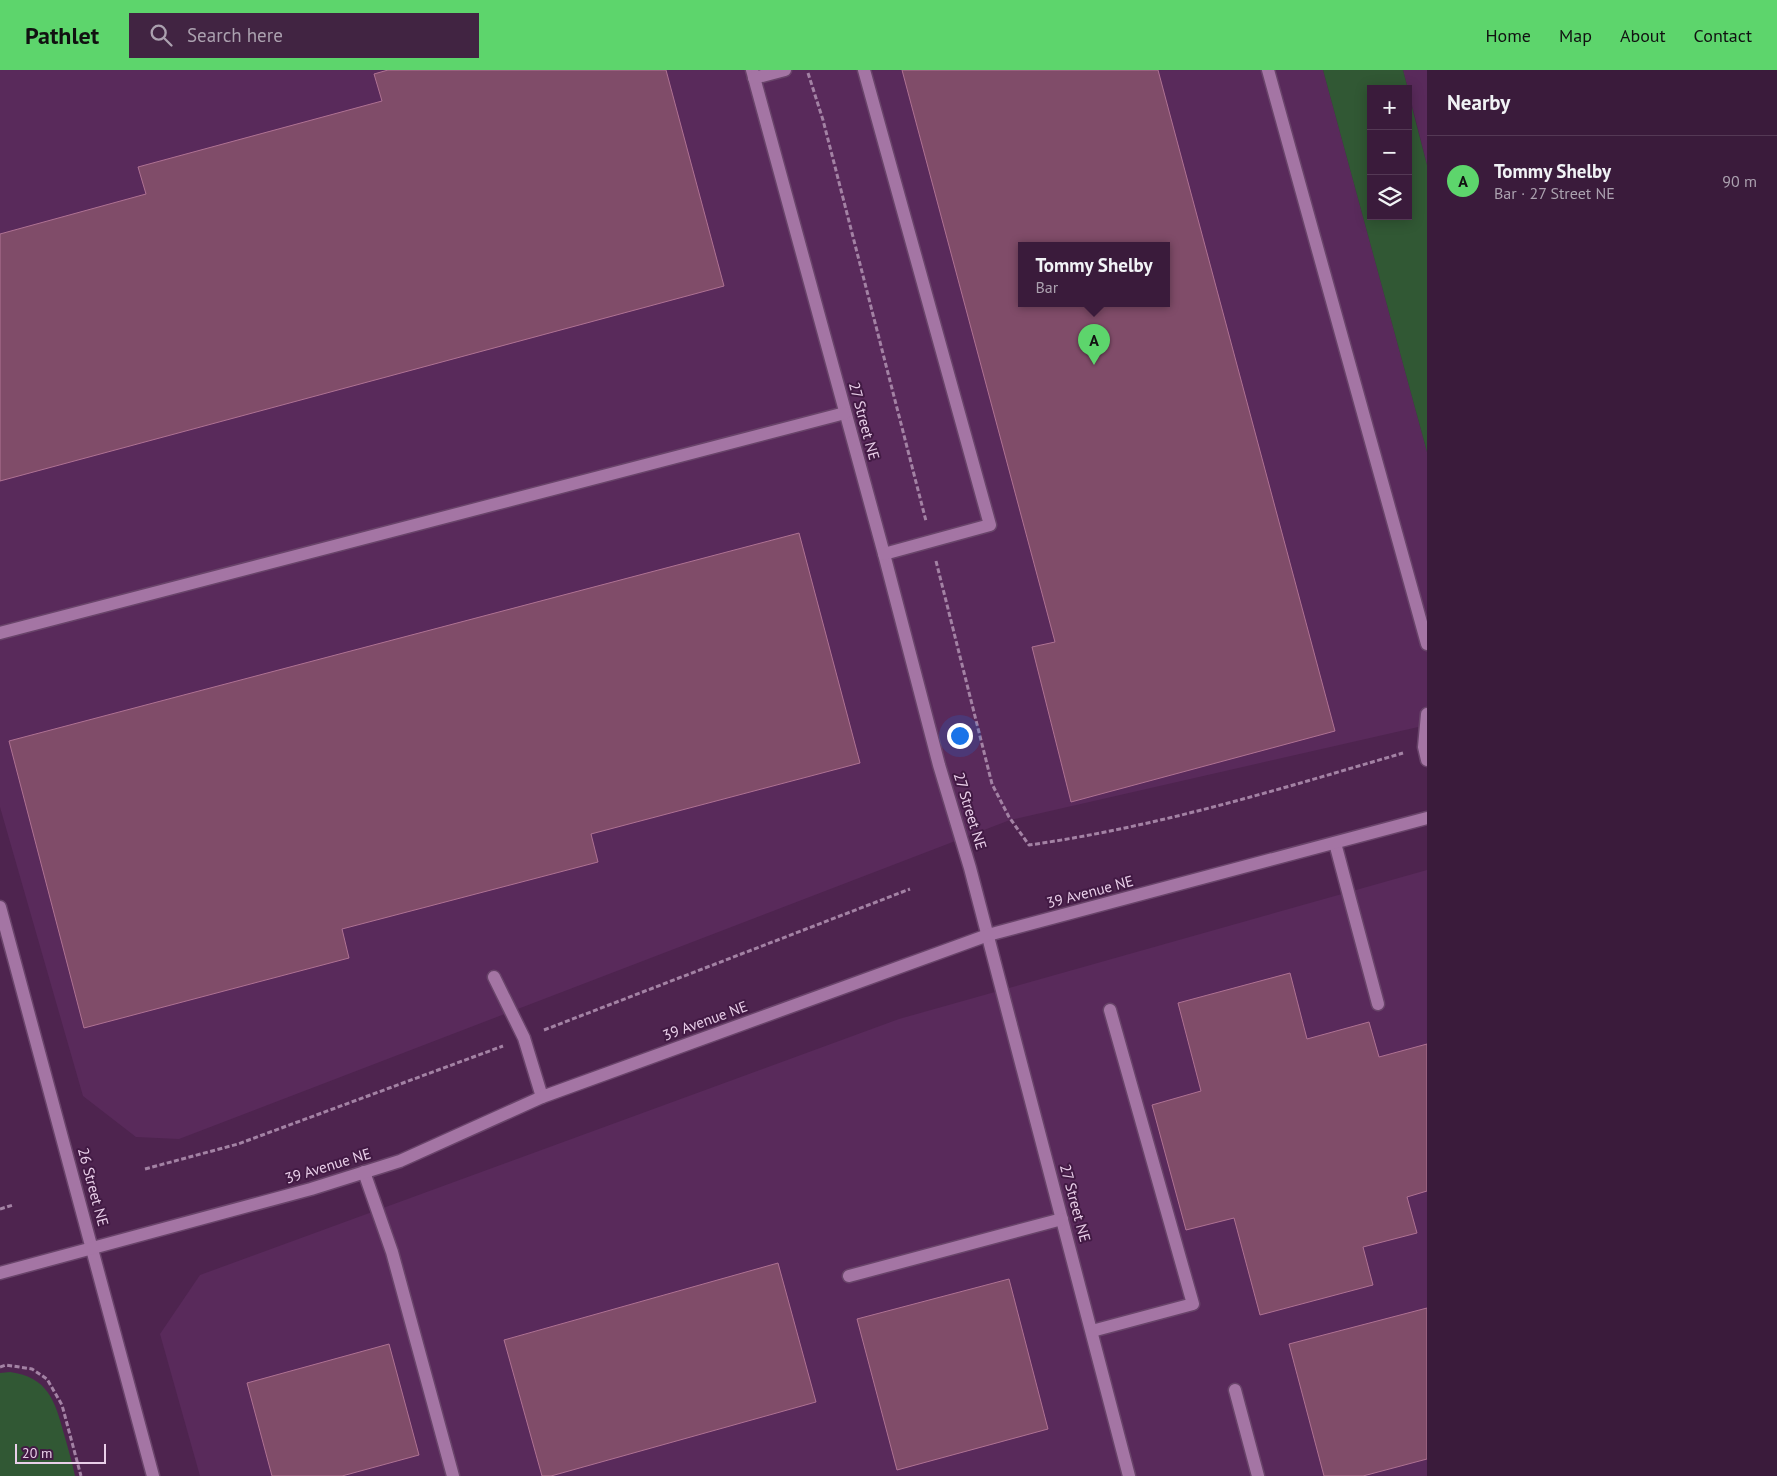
<!DOCTYPE html>
<meta charset="utf-8">
<style>
:root{--surface:#3a1b3b;--page:#412442;--text:#f1f3f6;--muted:#aba1af;--line:#543955;--accent:#5dd56c}
body{margin:0;font-family:"PT Sans",sans-serif;background:var(--page);color:var(--text)}
.controls{position:absolute;right:15px;top:15px;display:grid;overflow:hidden;border-radius:0px;box-shadow:0 2px 12px #0003}
.controls button{width:45px;height:45px;display:grid;place-items:center;padding:0;border:0;border-bottom:1px solid var(--line);background:var(--surface);color:var(--text);font:25px sans-serif}
.scale{position:absolute;left:15px;bottom:12px;width:91px;box-sizing:border-box;padding-left:5px;border:2px solid #e9cfe9;border-top:0;font-size:14px;line-height:18px;white-space:nowrap;color:#e9cfe9;-webkit-text-stroke:4px #421a44;paint-order:stroke}
.you{position:absolute;left:959px;top:665px;width:18px;height:18px;margin:-12px;border:4px solid #fff;border-radius:50%;background:#1a73e8;box-shadow:0 0 0 8px #1a73e833}
.badge{display:grid;place-items:center;width:32px;height:32px;border-radius:50%;background:var(--accent);color:#111;font-size:16px;font-weight:700}
.pin{position:absolute;translate:-50% -41px;filter:drop-shadow(0 1px 2px #0008)}
.pin::after{content:'';position:absolute;top:26px;width:18px;height:15px;background:inherit;clip-path:polygon(0 0,100% 0,50% 100%)}
.popup{position:absolute;left:1018px;top:172px;width:152px;height:65px;box-sizing:border-box;display:grid;place-content:center;border-radius:0px;background:var(--surface);filter:drop-shadow(0 1px 4px #0005);font-size:16px;white-space:nowrap;color:var(--muted)}
.popup b{font-size:19px;color:var(--text)}
.popup::after{content:'';position:absolute;left:50%;top:100%;margin-left:-10px;border:10px solid transparent;border-top-color:var(--surface)}
.list{margin:0;padding:0;list-style:none}
h2{display:flex;justify-content:space-between;align-items:center;height:65px;margin:0;padding:0 20px;font-size:21px}
h2 small{font-size:16px;font-weight:400;color:var(--muted)}
.list li{display:grid;grid-template-columns:32px 1fr auto;gap:15px;align-items:center;box-sizing:border-box;height:90px;padding:0 20px;border-top:1px solid var(--line)}
.list b{display:block;font-size:19px;white-space:nowrap}
.list p{margin:0;font-size:16px;white-space:nowrap;color:var(--muted)}
.list em{font-size:16px;font-style:normal;color:var(--muted)}
.icon{flex:none;width:28px;height:28px;fill:none;stroke:currentColor;stroke-width:2;stroke-linecap:round;stroke-linejoin:round}
.map{position:relative;flex:none;width:1427px;height:1406px;overflow:hidden}
header{display:flex;align-items:center;gap:30px;box-sizing:border-box;height:70px;padding:0 25px;background:var(--accent);color:#111}
header strong{font-size:24px}
nav{display:flex;gap:28px;margin-inline-start:auto;font-size:18px}
.search{width:350px;height:45px;background:var(--page);display:flex;align-items:center;gap:12px;box-sizing:border-box;padding:0 18px;border-radius:0px;color:var(--muted);font-size:19px}
main{display:flex}
aside{flex:1;background:var(--surface)}
.map>svg:first-child{display:block}
</style>
<header>
<strong>Pathlet</strong>
<div class="search"><svg class="icon" aria-label="search" viewBox="0 0 24 24"><circle cx="10" cy="10" r="6"/><path d="M15 15l6 6"/></svg>Search here</div>
<nav><a>Home</a><a>Map</a><a>About</a><a>Contact</a></nav>
</header>
<main>
<div class="map">
<svg width="1427" height="1406" viewBox="0 0 1427 1406">
<rect width="100%" height="100%" fill="#4e244f"/>
<g fill="#592a5b" fill-rule="evenodd">
<path d="M0,0H1323L1427,382V655L1010,750L179,1069L136,1067L83,1026L0,737ZM1022,176H1166V234H1022Z"/>
<polygon points="1403,0 1427,0 1427,95 1408,19"/>
<polygon points="1427,800 1427,1406 200,1406 160,1264 200,1205 899,949"/>
</g>
<g fill="#315834">
<polygon points="1323,0 1403,0 1408,19 1371,19 1371,146 1408,146 1408,22 1427,95 1427,382"/>
<path d="M10,1302C48,1307 55,1331 64,1364C68,1378 72,1392 75,1406H0V1303Z"/>
</g>
<g fill="#804c69" stroke="#af7293" fill-rule="evenodd">
<polygon points="388,0 666,0 724,216 0,411 0,164 146,124 138,97 382,31 374,4"/>
<path d="M902,0H1158L1335,661L1071,732L1032,577L1055,572ZM1022,176H1166V234H1022Z"/>
<polygon points="799,463 860,693 591,764 598,792 342,859 349,888 84,958 9,671"/>
<polygon points="1290,903 1307,969 1369,952 1379,987 1427,974 1427,1121 1407,1127 1417,1163 1363,1177 1373,1215 1260,1245 1234,1148 1186,1160 1152,1035 1201,1021 1178,933"/>
<polygon points="778,1193 816,1332 551,1406 542,1406 504,1270"/>
<polygon points="1009,1209 1048,1359 897,1400 857,1249"/>
<polygon points="1427,1238 1427,1389 1363,1406 1324,1406 1289,1274"/>
<polygon points="389,1274 419,1385 342,1406 272,1406 247,1313"/>
</g>
<g fill="none" stroke-linecap="round" stroke-linejoin="round">
<g stroke="#69446a" stroke-width="15">
<g id="minor">
<polyline points="752,0 884,484 939,695 970,798 1129,1406"/>
<polyline points="864,0 990,455 884,484"/>
<polyline points="1268,0 1427,574"/>
<polyline points="754,8 785,0"/>
<polyline points="0,563 845,343"/>
<polyline points="1427,644 1424,677 1427,690"/>
<polyline points="1335,773 1378,934"/>
<polyline points="0,837 153,1406"/>
<polyline points="494,907 524,968 542,1027"/>
<polyline points="364,1102 392,1182 453,1406"/>
<polyline points="0,1203 311,1119 400,1091 542,1027 988,865 1427,748"/>
<polyline points="849,1206 1062,1149"/>
<polyline points="1092,1261 1193,1234 1110,940"/>
<polyline points="1235,1320 1258,1406"/>
</g>
</g>
<g stroke="#a382a4" stroke-width="3" stroke-dasharray="5 2.5" stroke-linecap="butt">
<polyline points="808,3 823,50 926,451"/>
<path d="M936,491L992,714L1009,747L1029,775C1157,757 1280,719 1403,683"/>
<polyline points="544,960 910,819"/>
<polyline points="145,1099 238,1074 503,976"/>
<polyline points="0,1139 13,1135"/>
<polyline points="0,1297 6,1295 32,1299 47,1309 62,1335 81,1406"/>
</g>
<use href="#minor" stroke="#a475a4" stroke-width="12"/>
</g>
<g text-anchor="middle" stroke-width="4" stroke-linejoin="round" paint-order="stroke">
<g font-size="15" fill="#e9cfe9" stroke="#421a44">
<text transform="translate(864 351) rotate(75)" y="5">27 Street NE</text>
<text transform="translate(970 741) rotate(73)" y="5">27 Street NE</text>
<text transform="translate(1090 822) rotate(-15)" y="5">39 Avenue NE</text>
<text transform="translate(705 951) rotate(-20)" y="5">39 Avenue NE</text>
<text transform="translate(328 1096) rotate(-17)" y="5">39 Avenue NE</text>
<text transform="translate(93 1117) rotate(75)" y="5">26 Street NE</text>
<text transform="translate(1075 1133) rotate(75)" y="5">27 Street NE</text>
</g>
</g>
</svg>
<div class="controls">
<button>+</button>
<button>−</button>
<button><svg class="icon" aria-label="layers" viewBox="0 0 24 24"><path d="M12 4l9 5-9 5-9-5zM3 14l9 5 9-5"/></svg></button>
</div>
<div class="scale">20 m</div>
<div class="you"></div>
<div class="pin badge" style="left:1094px;top:295px">A</div>
<div class="popup"><b>Tommy Shelby</b>Bar</div>
</div>
<aside>
<h2>Nearby<small></small></h2>
<ul class="list">
<li><span class="badge">A</span><div><b>Tommy Shelby</b><p>Bar · 27 Street NE</p></div><em>90 m</em></li>
</ul>
</aside>
</main>
